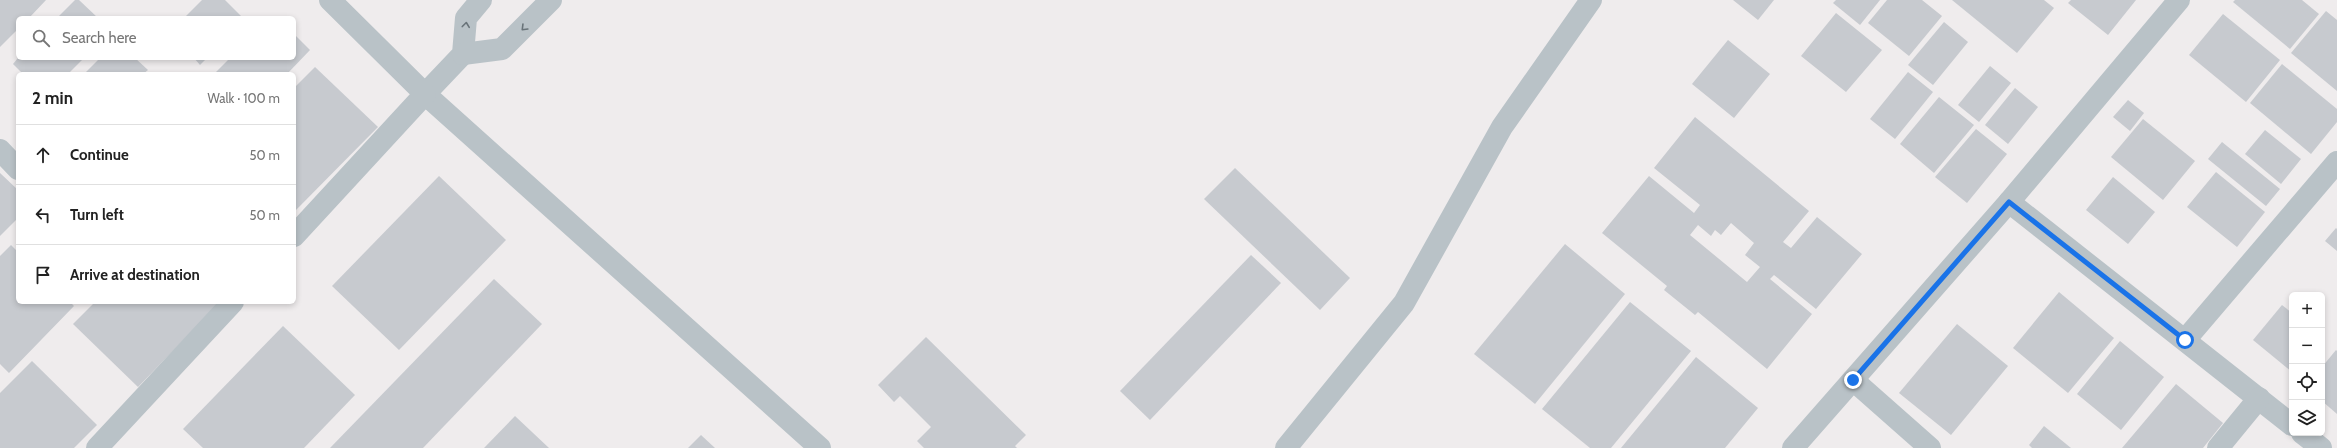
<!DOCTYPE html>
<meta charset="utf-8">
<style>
:root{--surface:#fff;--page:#f2f2f2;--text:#222;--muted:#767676;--line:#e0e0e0}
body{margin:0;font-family:Cabin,sans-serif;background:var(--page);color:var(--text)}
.controls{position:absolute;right:12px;bottom:12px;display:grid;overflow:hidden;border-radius:6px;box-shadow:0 2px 6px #0003}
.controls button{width:36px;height:36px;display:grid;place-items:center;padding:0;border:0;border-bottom:1px solid var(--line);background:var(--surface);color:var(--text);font:20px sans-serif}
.stop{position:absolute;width:12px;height:12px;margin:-9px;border:3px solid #1a73e8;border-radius:50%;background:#fff}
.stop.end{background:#1a73e8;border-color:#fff;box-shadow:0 1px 4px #0008}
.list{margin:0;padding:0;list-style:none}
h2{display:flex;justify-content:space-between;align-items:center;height:52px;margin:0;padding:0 16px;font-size:17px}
h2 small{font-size:13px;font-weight:400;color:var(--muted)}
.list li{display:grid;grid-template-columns:26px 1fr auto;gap:12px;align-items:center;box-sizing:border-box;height:60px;padding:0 16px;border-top:1px solid var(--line)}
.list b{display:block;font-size:15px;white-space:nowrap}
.list em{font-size:13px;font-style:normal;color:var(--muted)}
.icon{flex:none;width:22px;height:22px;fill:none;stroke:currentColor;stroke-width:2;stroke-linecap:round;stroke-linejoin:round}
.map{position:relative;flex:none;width:2337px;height:448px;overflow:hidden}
.search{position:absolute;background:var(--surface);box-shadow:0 2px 6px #0003;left:16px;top:16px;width:280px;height:44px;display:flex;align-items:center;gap:10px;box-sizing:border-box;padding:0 14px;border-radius:6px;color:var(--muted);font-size:15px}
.panel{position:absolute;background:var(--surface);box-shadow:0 2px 6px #0003;left:16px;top:72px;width:280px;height:232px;border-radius:6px}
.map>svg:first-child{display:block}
</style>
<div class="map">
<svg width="2337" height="448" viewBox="0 0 2337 448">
<rect width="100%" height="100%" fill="#efeced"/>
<g fill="#c7cacf" fill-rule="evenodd">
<polygon points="0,0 46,0 29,18 18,18 18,29 0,47"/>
<polygon points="75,0 79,0 98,18 57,18"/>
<polygon points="202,0 225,0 243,18 184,18"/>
<polygon points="1733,0 1774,0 1758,20"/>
<polygon points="1836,0 1880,0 1860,25 1833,3"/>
<polygon points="1887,0 1922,0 1942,16 1909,56 1868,23"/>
<polygon points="1952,0 2044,0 2054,8 2017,53"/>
<polygon points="2071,0 2136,0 2108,35 2068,3"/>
<polygon points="2235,0 2302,0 2319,14 2290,49 2233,2"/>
<polygon points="2326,11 2337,20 2337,91 2291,53"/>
<polygon points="1836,13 1882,50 1846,92 1801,56"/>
<polygon points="2223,14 2280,60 2246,102 2189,55"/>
<polygon points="1944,22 1968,42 1933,85 1908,65"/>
<polygon points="294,34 310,50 287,74 214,74 230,58 294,58"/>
<polygon points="1728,40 1770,74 1734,118 1692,84"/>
<polygon points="18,58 84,58 68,74 23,74 13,64"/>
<polygon points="100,58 135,58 148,70 143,74 84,74"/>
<polygon points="194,58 207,58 200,65"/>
<polygon points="2282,64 2337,109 2337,122 2311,154 2250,103"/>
<polygon points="1990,66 2011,83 1979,122 1958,105"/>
<polygon points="315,67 378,127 294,212 294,88"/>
<polygon points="1908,72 1933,92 1895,139 1870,119"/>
<polygon points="2015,88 2038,107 2008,144 1985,125"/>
<polygon points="1939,97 1974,125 1934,173 1900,144"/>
<polygon points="2128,100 2144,113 2130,131 2113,117"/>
<path d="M1695,117L1809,211L1783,242L1791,248L1817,217L1862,254L1816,309L1774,275L1770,279L1812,314L1767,369L1698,312L1695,315L1664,290L1667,286L1602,233L1649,176L1694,213L1700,205L1654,168ZM1731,223L1754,243L1745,255L1760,267L1747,282L1690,235L1698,225L1711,236L1715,230L1721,235Z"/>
<polygon points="2143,119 2195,161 2163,200 2111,157"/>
<polygon points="1976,129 2007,154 1967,203 1935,177"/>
<polygon points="2265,130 2301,159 2281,184 2245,154"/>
<polygon points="2222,142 2280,189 2266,206 2208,159"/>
<polygon points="1235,168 1350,278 1320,310 1204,199"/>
<polygon points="2216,172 2265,212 2237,247 2187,207"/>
<polygon points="0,173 18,190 18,218 0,236"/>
<polygon points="439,176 506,240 399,350 332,286"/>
<polygon points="2113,177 2155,212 2128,244 2086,210"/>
<polygon points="2336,228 2337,229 2337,251 2325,241"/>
<polygon points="1565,244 1625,294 1535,404 1474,354"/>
<polygon points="11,245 18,252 18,302 70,302 74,306 9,373 0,364 0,256"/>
<polygon points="1251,255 1281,283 1150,420 1120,391"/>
<polygon points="494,279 542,324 423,448 330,448"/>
<polygon points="2059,292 2114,338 2068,393 2013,348"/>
<polygon points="95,302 220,302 138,387 73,324"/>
<polygon points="1630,302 1691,351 1611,448 1590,448 1542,409"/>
<polygon points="2282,305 2292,313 2292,372 2253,340"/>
<polygon points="1957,324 2008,366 1951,435 1899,393"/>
<polygon points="283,326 355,395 304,448 203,448 183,429"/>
<polygon points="926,337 1026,435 1015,446 1017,448 924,448 917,441 931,427 900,396 894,402 878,385"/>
<polygon points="2120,341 2164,377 2121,430 2077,394"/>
<polygon points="2336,350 2337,351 2337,414 2322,401 2322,367"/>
<polygon points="1696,357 1758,408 1725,448 1621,448"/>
<polygon points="32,361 97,425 74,448 0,448 0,393"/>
<polygon points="2176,384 2223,423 2203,448 2122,448"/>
<polygon points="515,416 549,448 484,448"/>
<polygon points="2044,426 2071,448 2032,448 2029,445"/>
<polygon points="701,435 715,448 688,448"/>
</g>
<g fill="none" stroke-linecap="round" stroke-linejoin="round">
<g stroke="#b9c2c7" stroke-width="22">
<polyline points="481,0 466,18 463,54 425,94 820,448"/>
<polyline points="463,54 502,49 551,0"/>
<polyline points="0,150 18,169"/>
<polyline points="2009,202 2292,425"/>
<polyline points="294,236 425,94 330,0"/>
<polyline points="2185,340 2337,162"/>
<polyline points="1853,380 1930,448"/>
<polyline points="2302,433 2321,448"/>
<polyline points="97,448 233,302"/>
<polyline points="1286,448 1404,303 1502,127 1591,0"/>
<polyline points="1793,448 2009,202 2179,0"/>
<polyline points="2218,448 2259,398"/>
</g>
</g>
<defs><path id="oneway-chevron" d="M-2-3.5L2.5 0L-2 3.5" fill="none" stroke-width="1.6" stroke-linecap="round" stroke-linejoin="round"/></defs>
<g stroke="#697379">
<use href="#oneway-chevron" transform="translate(466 25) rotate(-83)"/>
<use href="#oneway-chevron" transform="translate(524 28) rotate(135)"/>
</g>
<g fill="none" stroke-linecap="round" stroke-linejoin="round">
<polyline stroke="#1a73e8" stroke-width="5" points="1853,380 2009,202 2185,340"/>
</g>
</svg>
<div class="controls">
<button>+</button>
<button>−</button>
<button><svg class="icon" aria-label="locate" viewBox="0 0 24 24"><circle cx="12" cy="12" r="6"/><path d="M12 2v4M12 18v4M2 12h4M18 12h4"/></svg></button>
<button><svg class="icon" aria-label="layers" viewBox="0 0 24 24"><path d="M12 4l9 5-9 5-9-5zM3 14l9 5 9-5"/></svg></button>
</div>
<div class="stop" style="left:2185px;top:340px"></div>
<div class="stop end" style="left:1853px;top:380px"></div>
<div class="search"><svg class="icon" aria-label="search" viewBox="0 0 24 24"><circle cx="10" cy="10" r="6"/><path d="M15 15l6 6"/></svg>Search here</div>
<section class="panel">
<h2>2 min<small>Walk · 100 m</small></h2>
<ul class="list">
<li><svg class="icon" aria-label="ahead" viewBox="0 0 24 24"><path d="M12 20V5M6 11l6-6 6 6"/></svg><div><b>Continue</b></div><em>50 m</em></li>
<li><svg class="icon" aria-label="left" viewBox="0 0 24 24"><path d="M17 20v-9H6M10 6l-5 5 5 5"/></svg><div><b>Turn left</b></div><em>50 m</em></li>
<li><svg class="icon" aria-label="arrive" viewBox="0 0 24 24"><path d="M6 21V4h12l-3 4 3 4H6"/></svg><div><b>Arrive at destination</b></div></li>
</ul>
</section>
</div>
